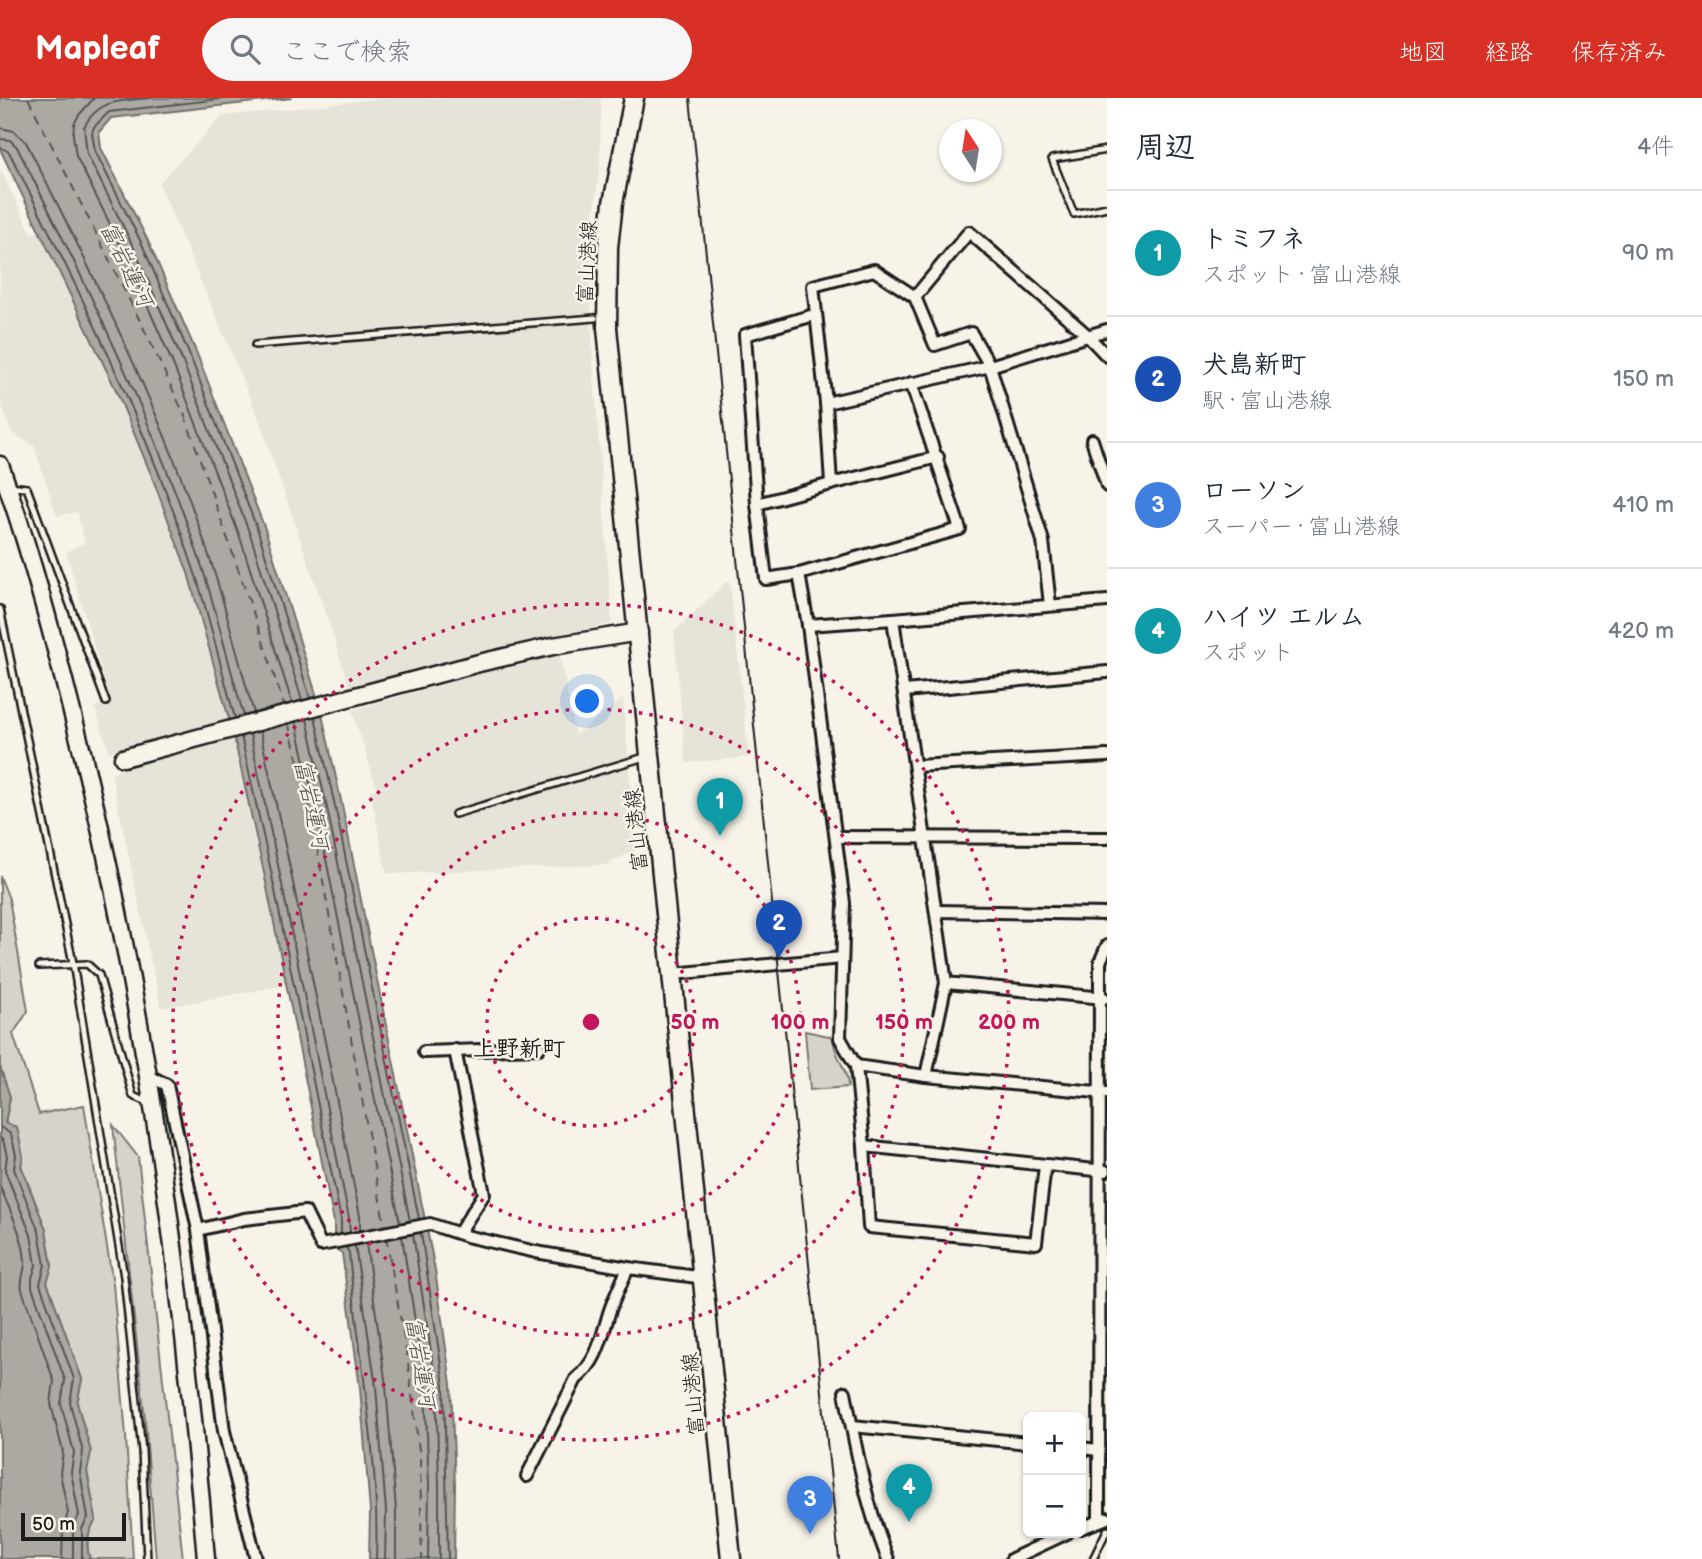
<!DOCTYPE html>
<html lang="ja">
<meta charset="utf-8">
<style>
:root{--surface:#fff;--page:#f6f6f7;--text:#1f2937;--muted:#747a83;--line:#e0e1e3;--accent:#d93025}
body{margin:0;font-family:"Balsamiq Sans","Klee One",sans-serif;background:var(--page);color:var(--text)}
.controls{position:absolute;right:21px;bottom:21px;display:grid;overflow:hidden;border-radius:10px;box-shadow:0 2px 5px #0004}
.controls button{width:63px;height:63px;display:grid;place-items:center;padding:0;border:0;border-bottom:2px solid var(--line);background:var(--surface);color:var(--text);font:35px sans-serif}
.compass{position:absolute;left:939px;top:21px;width:63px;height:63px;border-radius:50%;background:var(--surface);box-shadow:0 2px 5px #0004;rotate:348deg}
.scale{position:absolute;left:21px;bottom:18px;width:105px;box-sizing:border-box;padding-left:7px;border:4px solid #1c1c1c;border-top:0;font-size:19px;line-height:24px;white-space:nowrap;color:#1c1c1c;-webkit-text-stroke:5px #f7f3e8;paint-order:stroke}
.you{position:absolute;left:588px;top:604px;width:24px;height:24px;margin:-18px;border:5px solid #fff;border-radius:50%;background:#1a73e8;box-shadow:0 0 0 10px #1a73e833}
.badge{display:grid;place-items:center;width:46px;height:46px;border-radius:50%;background:var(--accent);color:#fff;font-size:23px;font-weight:700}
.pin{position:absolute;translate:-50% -58px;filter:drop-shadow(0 2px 4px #0008)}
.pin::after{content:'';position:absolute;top:37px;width:24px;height:21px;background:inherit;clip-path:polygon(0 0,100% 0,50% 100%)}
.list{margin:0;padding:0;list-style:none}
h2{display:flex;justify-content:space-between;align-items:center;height:91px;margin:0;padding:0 28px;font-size:30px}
h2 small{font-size:23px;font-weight:400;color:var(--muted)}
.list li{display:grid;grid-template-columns:46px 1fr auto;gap:21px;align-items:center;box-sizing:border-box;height:126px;padding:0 28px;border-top:2px solid var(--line)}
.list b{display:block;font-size:26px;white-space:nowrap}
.list p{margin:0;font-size:23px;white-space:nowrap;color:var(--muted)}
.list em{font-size:23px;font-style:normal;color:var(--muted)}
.icon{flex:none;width:38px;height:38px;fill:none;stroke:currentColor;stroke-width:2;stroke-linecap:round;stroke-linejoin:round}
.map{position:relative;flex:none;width:1107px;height:1461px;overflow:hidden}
header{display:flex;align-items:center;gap:42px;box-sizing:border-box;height:98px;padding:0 35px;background:var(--accent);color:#fff}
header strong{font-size:33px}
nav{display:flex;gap:38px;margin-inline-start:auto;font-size:24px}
.search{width:490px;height:63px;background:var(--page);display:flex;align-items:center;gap:18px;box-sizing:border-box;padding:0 24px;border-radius:38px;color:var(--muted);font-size:26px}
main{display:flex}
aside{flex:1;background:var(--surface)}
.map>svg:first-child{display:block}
</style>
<header>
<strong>Mapleaf</strong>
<div class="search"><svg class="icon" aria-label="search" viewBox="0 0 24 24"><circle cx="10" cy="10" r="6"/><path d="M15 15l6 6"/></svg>ここで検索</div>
<nav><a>地図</a><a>経路</a><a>保存済み</a></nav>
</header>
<main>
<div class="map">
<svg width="1107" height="1461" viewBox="0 0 1107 1461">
<rect width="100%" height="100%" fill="#f7f3e8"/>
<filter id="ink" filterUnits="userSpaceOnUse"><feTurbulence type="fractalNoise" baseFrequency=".0143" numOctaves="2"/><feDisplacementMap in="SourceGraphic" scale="14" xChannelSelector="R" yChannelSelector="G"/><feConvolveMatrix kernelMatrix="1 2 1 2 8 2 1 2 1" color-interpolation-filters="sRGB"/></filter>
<g filter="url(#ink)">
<g fill="#e6e3d9">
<polygon points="386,0 601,0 600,70 593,121 590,185 593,264 612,525 349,589 333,537 257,316 159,85 223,18"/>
<polygon points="0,71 32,136 41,132 116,292 151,376 187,475 228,621 109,654 95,609 110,601 66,454 85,444 77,414 57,418 34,348 11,334 0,301"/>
<polygon points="726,484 730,486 749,659 686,665 674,534"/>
<polygon points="560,557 575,637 623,601 636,752 605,767 387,776 370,692 377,690 352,612 508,568"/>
<polygon points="234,639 286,887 161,910 111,675"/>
</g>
<g fill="#d7d3cb" stroke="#7a7874" stroke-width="2">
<path d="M0,778L9,801L28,913L13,936L39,1016L84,1007L113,1186L126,1338L133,1461H90C85,1447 88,1433 96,1421L87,1373L91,1354L77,1305L82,1281L47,1184L52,1168L46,1132L5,1025L10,999L0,969Z"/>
<path d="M805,933L833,939C833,957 848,970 848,989L810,992Z"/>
<polygon points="113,1027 138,1059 183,1461 156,1461 145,1321"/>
</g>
<g fill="#aca9a2" stroke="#72716c" stroke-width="2">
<polygon points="0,0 292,0 111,20 99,34 101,50 148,143 197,256 265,431 321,612 342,707 435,1172 451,1286 455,1387 454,1461 369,1461 370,1413 360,1290 342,1155 334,1150 334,1124 264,775 234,639 188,475 151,376 116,292 0,51"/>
<path d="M0,969L10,999L5,1025L17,1029L23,1058L21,1069L46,1132L52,1169L47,1184L82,1281L77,1305L91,1354L87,1373L96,1422C88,1433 85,1447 90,1461H0Z"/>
</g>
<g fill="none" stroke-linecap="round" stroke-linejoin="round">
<g stroke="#565452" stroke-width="2">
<polyline points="94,0 79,17 74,26 73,37 76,58 124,154 173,266 240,439 292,605"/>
<path d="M151,0C122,3 99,0 84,29L87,56L134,150L182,262L250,436L302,602"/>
<polyline points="229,0 109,14 94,29 92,35 95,53 142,146 190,258 258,433 310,600"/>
<path d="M0,30L14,33L26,44C96,181 165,321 212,467C228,516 239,566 254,615"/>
<path d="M0,41L10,42L17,49C86,185 154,324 202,469C218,518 229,569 244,618"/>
<path d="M0,49L9,54C78,189 146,327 194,472C210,520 221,571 235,620"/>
<polyline points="315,619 335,708 419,1121"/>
<polyline points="307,621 327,710 410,1123"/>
<polyline points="296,624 316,712 400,1125"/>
<polyline points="260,633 290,770 360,1118 360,1132"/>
<polyline points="250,636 279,772 349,1120 350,1134"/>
<polyline points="241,638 271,773 341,1122 341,1136"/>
<polyline points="0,1029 11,1036 16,1057 14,1071 39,1134 45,1167 40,1186 74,1281 70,1305 83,1354 80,1374 88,1419 82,1431 82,1461"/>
<polyline points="0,1040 3,1042 7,1058 5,1073 31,1137 36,1167 32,1180 32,1189 65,1282 61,1306 74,1354 71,1374 79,1417 73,1429 73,1461"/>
<path d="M0,1088C9,1112 24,1138 25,1164C25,1174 20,1181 22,1192L54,1283L51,1306L63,1354L60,1375L68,1415L63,1430L62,1461"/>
<polyline points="421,1135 444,1287 448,1461"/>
<polyline points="413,1136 436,1287 439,1387 439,1461"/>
<polyline points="402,1138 425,1288 429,1387 428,1461"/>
<polyline points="366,1145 386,1288 396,1412 396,1461"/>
<polyline points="355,1148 376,1289 386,1413 385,1461"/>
<path d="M346,1149L349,1155C358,1257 380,1358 376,1461"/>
</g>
<g stroke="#565452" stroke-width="2" stroke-dasharray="9 7" stroke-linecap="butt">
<polyline points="28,0 148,239 185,318 261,537 284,608"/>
<polyline points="288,624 310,710 385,1130"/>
<polyline points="386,1139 407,1257 420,1360 422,1461"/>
</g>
<g stroke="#1c1c1c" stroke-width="10">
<g id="lane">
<polyline points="1107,52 1052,61 1074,116 1107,109"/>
<polyline points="255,247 595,220"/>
<polyline points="10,388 27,390 106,604"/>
<polyline points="0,511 73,865 124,1179 142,1353 147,1461"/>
<polyline points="455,716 648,658"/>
<polyline points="39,868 87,866 99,877 133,998 150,1005"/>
<polyline points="1093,1461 1107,1432"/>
</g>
</g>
<g stroke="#1c1c1c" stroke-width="16">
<g id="street">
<polyline points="826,305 813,188 874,172 915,199"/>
<polyline points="1092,342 1107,388"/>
<polyline points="831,386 938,359"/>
<polyline points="757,406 745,237 814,217"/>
<polyline points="799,476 960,431 911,285"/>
<polyline points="1050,507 1043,443 990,268 971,235 935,247 915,199 969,134 1086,236 1107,258"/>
<polyline points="808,527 893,521"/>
<polyline points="905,593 1107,574"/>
<polyline points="915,668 1107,658"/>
<polyline points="836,739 1107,740"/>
<polyline points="936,813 1107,816"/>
<polyline points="673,876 842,860"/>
<polyline points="946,885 1104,900"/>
<polyline points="455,952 484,1096 459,1135"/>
<polyline points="424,954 539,950"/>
<polyline points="856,968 840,940 844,805 808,527 799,476 766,481 757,406 831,386 826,305 990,268 1107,232"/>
<polyline points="149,978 167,987 198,1132 244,1121 305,1114 321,1147 430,1126 466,1138 536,1154 628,1170 705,1180"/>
<polyline points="926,978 946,885 893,521 1107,503"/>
<polyline points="864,1048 1105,1073"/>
<polyline points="1045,1068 1036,1145 869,1129 864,1048 856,968 926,978 1107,995"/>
<polyline points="198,1132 224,1333 256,1461"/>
<path d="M845,1294C856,1350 866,1408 888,1461"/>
<polyline points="852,1328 1028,1345"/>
<polyline points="1081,1350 1098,1352"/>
<path d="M527,1378L576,1281C598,1264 602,1237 610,1212C615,1198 622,1184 628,1170"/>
<polyline points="1099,1423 1100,864 1107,848"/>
<polyline points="1081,1430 1107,1420"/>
<polyline points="1012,1461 1067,1435"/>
</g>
</g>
<g stroke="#1c1c1c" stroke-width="21">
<g id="secondary">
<path d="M0,367C29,448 51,531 72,614C144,892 182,1176 206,1461"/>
<polyline points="123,660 479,565 553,548 639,534"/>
</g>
</g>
<g stroke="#1c1c1c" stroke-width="23">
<polyline id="primary" points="634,0 613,105 608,149 607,230 731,1461"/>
</g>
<use href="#lane" stroke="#f7f3e8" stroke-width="5"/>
<use href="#street" stroke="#f7f3e8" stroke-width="10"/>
<use href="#secondary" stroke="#f7f3e8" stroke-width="16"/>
<use href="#primary" stroke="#f7f3e8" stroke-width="18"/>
<polyline stroke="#1c1c1c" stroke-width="2" points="690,0 839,1461"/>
</g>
</g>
<g fill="none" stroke="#c2185b" stroke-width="3.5" stroke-dasharray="3.5 7">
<circle cx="591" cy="924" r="104"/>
<circle cx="591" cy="924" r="209"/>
<circle cx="591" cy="924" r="313"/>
<circle cx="591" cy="924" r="418"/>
</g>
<g text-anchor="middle" stroke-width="5" stroke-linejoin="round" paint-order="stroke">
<g font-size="21" fill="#1c1c1c" stroke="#f7f3e8">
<text transform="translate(587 164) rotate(-87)" y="7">富山港線</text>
<text transform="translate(636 732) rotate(-96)" y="7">富山港線</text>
<text transform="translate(693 1296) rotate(-95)" y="7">富山港線</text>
</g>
<g font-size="23" font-style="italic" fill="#565452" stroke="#f7f3e8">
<text transform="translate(127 166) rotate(64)" y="8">富岩運河</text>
<text transform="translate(312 706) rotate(78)" y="8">富岩運河</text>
<text transform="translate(421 1264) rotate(81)" y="8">富岩運河</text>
</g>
<g font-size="23" font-weight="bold" fill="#1c1c1c" stroke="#f7f3e8">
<text x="519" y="958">上野新町</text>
</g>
</g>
<circle cx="591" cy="924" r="10" fill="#c2185b" stroke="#f7f3e8" stroke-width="3.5"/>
<g font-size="21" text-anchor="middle" font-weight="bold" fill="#c2185b" stroke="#f7f3e8" stroke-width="5" stroke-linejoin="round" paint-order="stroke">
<text x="695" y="931">50 m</text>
<text x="800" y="931">100 m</text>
<text x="904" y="931">150 m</text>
<text x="1009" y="931">200 m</text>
</g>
</svg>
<div class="controls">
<button>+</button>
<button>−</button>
</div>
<svg class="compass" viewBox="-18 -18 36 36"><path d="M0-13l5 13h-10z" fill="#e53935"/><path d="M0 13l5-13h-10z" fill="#747a83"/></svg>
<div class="scale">50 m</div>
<div class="you"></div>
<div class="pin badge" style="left:720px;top:738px;background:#0f9aa8">1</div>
<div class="pin badge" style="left:779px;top:860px;background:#1a4fb4">2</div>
<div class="pin badge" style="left:810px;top:1436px;background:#3f7fe0">3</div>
<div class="pin badge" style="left:909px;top:1424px;background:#0f9aa8">4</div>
</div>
<aside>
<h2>周辺<small>4件</small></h2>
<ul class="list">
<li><span class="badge" style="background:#0f9aa8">1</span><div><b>トミフネ</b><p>スポット · 富山港線</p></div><em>90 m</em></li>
<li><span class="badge" style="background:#1a4fb4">2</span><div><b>犬島新町</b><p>駅 · 富山港線</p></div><em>150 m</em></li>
<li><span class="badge" style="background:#3f7fe0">3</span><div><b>ローソン</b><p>スーパー · 富山港線</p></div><em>410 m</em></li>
<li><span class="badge" style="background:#0f9aa8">4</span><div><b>ハイツ エルム</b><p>スポット</p></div><em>420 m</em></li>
</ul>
</aside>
</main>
